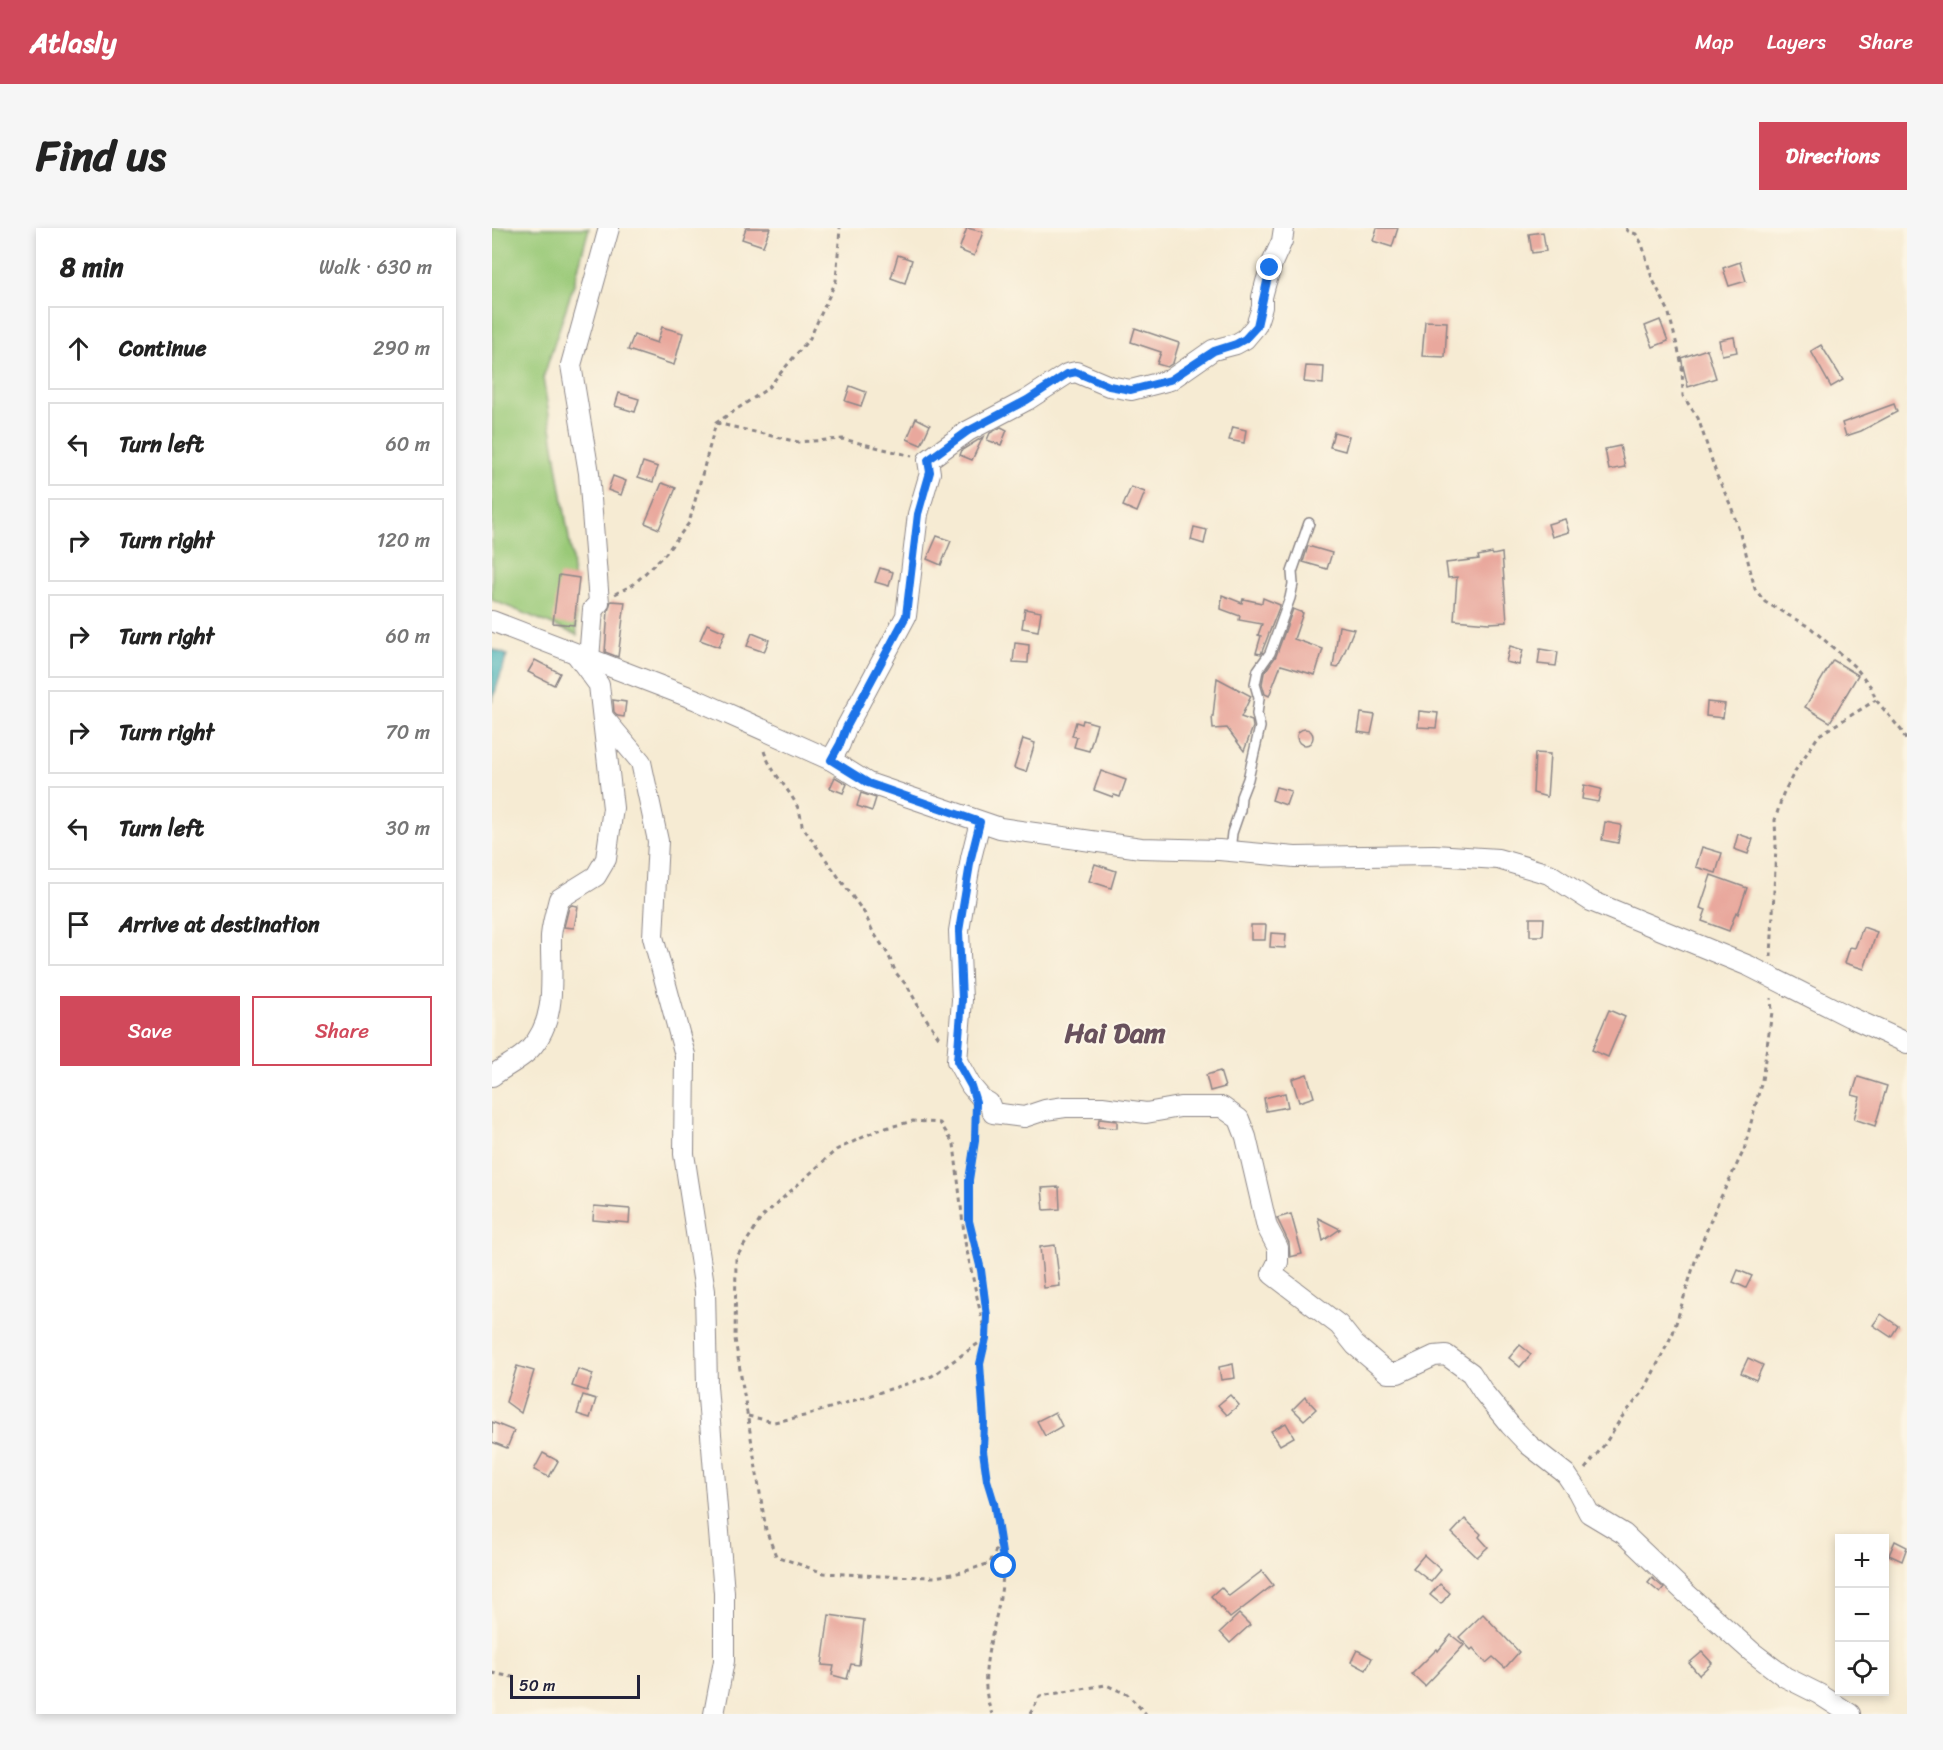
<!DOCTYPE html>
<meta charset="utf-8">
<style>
:root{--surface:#fff;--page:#f6f6f6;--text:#222;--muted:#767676;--line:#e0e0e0;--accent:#d1495b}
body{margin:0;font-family:Sriracha,sans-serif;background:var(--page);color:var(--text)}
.controls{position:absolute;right:18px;bottom:18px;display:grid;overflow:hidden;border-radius:0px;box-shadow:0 3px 9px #0003}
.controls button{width:54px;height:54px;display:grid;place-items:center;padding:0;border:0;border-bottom:2px solid var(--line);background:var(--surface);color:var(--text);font:30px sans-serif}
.scale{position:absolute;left:18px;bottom:15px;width:130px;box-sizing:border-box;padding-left:6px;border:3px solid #22223b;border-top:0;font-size:16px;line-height:21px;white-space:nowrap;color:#22223b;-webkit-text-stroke:4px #fcf5e5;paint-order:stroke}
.stop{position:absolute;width:18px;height:18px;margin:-14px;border:4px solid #1a73e8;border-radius:50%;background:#fff}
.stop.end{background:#1a73e8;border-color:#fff;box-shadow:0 2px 6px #0008}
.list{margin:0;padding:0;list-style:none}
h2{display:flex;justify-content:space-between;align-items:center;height:78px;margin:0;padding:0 24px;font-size:26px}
h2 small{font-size:20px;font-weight:400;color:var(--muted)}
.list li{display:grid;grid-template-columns:39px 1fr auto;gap:18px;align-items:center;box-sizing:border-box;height:84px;margin:0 12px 12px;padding:0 12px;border:2px solid var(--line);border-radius:0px}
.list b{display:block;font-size:22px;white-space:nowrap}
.list em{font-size:20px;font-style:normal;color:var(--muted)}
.actions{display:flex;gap:12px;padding:18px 24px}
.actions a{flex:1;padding:14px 0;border:2px solid var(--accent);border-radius:0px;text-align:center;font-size:21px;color:var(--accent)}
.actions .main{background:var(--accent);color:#fff}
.icon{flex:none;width:33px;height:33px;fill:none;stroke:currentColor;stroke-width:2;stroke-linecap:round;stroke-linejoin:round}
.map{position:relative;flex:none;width:1415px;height:1486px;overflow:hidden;border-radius:0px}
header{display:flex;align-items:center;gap:36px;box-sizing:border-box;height:84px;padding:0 30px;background:var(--accent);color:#fff}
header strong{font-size:28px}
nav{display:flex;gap:33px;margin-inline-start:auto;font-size:21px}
.intro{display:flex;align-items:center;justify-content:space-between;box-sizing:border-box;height:144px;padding:0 36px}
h1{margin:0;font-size:42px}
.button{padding:15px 27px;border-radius:0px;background:var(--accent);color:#fff;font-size:21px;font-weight:700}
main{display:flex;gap:36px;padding:0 36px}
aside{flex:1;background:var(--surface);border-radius:0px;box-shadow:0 3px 9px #0003}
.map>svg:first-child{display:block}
</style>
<header>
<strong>Atlasly</strong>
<nav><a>Map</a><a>Layers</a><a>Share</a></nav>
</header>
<div class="intro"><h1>Find us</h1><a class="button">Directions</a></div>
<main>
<aside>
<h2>8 min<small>Walk · 630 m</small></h2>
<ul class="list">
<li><svg class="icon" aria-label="ahead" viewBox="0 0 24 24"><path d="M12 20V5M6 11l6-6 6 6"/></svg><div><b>Continue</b></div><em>290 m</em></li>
<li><svg class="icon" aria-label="left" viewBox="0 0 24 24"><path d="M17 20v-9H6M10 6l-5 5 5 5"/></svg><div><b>Turn left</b></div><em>60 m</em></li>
<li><svg class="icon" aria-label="right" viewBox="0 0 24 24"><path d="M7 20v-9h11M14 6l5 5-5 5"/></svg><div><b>Turn right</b></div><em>120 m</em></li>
<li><svg class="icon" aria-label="right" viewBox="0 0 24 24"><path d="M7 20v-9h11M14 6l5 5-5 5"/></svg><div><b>Turn right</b></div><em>60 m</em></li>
<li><svg class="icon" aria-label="right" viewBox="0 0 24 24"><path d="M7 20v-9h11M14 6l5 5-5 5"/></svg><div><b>Turn right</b></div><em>70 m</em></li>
<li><svg class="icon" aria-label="left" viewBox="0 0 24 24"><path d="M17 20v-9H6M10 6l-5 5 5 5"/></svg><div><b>Turn left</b></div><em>30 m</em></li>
<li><svg class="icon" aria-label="arrive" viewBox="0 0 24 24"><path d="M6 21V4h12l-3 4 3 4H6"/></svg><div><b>Arrive at destination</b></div></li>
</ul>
<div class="actions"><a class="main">Save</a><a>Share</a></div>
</aside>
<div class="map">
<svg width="1415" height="1486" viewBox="0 0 1415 1486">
<rect width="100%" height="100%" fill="#fcf5e5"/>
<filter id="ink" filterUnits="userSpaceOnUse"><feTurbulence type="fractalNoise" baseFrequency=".0167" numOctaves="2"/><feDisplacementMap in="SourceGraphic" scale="12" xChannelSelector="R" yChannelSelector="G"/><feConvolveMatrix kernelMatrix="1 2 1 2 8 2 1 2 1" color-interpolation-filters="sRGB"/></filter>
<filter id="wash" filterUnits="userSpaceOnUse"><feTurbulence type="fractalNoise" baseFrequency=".008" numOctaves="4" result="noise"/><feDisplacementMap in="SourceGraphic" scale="24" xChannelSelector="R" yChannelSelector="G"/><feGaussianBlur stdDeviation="1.35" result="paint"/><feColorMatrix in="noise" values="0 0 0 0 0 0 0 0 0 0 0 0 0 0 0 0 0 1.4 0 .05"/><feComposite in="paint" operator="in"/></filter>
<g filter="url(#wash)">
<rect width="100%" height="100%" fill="#f6ebd3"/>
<polygon fill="#99c977" stroke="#5e7659" stroke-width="1.5" points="0,0 97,0 82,56 51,150 80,329 85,407 0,372"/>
<polygon fill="#40b0b8" stroke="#31697a" stroke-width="1.5" points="0,421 15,427 0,474"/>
<g id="blocks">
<g fill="#e9a89d">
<polygon points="254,0 278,0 271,18 250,11"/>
<polygon points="475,0 491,4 482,28 467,22"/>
<polygon points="885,0 906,0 900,19 881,13"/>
<polygon points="1051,4 1054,23 1040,25 1037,6"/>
<polygon points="406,27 420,32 413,55 399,50"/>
<polygon points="1248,34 1254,53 1237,58 1231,40"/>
<polygon points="1168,92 1176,113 1161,119 1153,98"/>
<polygon points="933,93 955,94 953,129 930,128"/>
<polygon points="170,99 191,105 182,137 136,122 142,107 165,115"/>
<polygon points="643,100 687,115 681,135 675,139 665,136 669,124 639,114"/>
<polygon points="1242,109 1245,124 1230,127 1227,112"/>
<polygon points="1329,117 1351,152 1339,159 1319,123"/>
<polygon points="1215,121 1224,150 1196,159 1189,130"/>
<polygon points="814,138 832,139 831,156 812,154"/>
<polygon points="358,158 374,164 369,178 353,173"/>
<polygon points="127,165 147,171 143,184 123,178"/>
<polygon points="1402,176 1405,184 1369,203 1354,208 1350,195"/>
<polygon points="424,190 438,197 429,217 415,211"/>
<polygon points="509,199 515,202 509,217 495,212 498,205"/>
<polygon points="741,199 754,202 752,215 737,212"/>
<polygon points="842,204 857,208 853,223 838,219"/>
<polygon points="491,209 480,232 468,227 470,222"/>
<polygon points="1128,218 1133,239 1117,242 1113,221"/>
<polygon points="151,234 166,239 161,254 146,249"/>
<polygon points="121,248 134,253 129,267 116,262"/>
<polygon points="170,255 184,260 167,301 153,295"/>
<polygon points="639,259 653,264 645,284 631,278"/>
<polygon points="1073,291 1077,304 1060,309 1056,296"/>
<polygon points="702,299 715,302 712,316 699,312"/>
<polygon points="445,308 459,313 449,337 435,331"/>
<polygon points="816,318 840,325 835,341 811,334"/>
<polygon points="1000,325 1001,327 1010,325 1015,394 997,395 962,392 965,349 956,350 954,335 987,331 986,328"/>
<polygon points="388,340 401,344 397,358 383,354"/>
<polygon points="67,347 87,350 82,397 61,395"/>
<polygon points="730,367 750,375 751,371 770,375 771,370 788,377 769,426 764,425 769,408 766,407 770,396 747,392 748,388 729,381"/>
<polygon points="119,373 133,374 126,429 113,424 116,383"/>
<polygon points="533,381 549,384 546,403 530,400"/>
<polygon points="801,381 811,385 802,411 831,421 823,447 789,437 777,468 773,466 770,456 772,445 784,428"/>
<polygon points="215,396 233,404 227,419 208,412"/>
<polygon points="847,398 862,401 846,440 841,439"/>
<polygon points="260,405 277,412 272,424 255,418"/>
<polygon points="523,415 537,417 536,435 521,434"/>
<polygon points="1018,418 1031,422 1027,437 1014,434"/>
<polygon points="1048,421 1066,424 1064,438 1046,436"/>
<polygon points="43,432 68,445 62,457 36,444"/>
<polygon points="1341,432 1366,447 1338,494 1313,479"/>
<polygon points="725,450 759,468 749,489 760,493 761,499 752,523 735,500 721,501 720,488 721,488"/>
<polygon points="121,472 134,474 132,489 126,488 122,484"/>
<polygon points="1215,474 1233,476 1231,490 1214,488"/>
<polygon points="927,483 946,485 944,500 926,499"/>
<polygon points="869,485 883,487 879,506 866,504"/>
<polygon points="591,492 605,496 597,523 582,519 585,509 580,508 584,494 590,496"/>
<circle cx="813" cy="509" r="8"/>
<polygon points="531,511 543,515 534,544 522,540"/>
<polygon points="1043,525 1058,526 1055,569 1041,565"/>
<polygon points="609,543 634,552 628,569 622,567 621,569 602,562"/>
<polygon points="343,549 355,556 351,565 338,560"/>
<polygon points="1092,557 1109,561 1106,574 1090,571"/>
<polygon points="784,559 799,563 794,577 780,572"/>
<polygon points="369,565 384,570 380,583 365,578"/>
<polygon points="1113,594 1129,597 1126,615 1110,612"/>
<polygon points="1246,606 1261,611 1256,626 1242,621"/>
<polygon points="1210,619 1230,625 1224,645 1204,639"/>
<polygon points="603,636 624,643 619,660 597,653"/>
<polygon points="1219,647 1255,660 1246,686 1244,684 1237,703 1210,693 1214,682 1208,680"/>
<polygon points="80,677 86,678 82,700 72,699 77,679"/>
<polygon points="1038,690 1052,690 1051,708 1038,708"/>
<polygon points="759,697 774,697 773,712 759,712"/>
<polygon points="1371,699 1385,704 1372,741 1353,735 1358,719 1363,720"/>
<polygon points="779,705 794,706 793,720 778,719"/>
<polygon points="1117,782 1133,789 1116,829 1100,822"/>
<polygon points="728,843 733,859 718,863 714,847"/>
<polygon points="815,846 822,869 807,874 800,851"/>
<polygon points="1366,849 1395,858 1383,898 1362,891 1368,869 1360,867"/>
<polygon points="793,865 796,879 774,883 772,870"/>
<polygon points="607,891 625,893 625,900 606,899"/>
<polygon points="567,959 568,981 552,982 550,960"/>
<polygon points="102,978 138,981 137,995 101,992"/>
<polygon points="799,986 810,1026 798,1029 797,1015 785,990"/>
<polygon points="826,990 848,1001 831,1013"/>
<polygon points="563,1017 568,1058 552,1060 548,1019"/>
<polygon points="1246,1042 1260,1048 1254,1060 1241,1054"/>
<polygon points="1389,1086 1406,1098 1399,1109 1381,1097"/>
<polygon points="1028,1117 1039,1126 1028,1139 1017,1130"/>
<polygon points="1256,1130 1271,1137 1264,1152 1249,1145"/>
<polygon points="741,1136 743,1150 729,1152 727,1139"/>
<polygon points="25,1138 42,1143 29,1185 14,1174"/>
<polygon points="86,1141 101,1146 95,1163 80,1158"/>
<polygon points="91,1167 104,1171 98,1190 85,1186"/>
<polygon points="738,1167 747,1177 735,1187 726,1177"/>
<polygon points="813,1169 824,1181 812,1192 801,1181"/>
<polygon points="563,1184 570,1198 553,1208 545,1193"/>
<polygon points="0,1194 22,1203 15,1220 0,1214"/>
<polygon points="794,1195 802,1209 788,1217 779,1203"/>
<polygon points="51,1225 66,1233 57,1249 42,1242"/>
<polygon points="973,1291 989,1306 987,1309 996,1319 985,1329 960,1305"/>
<polygon points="1403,1313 1415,1319 1410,1333 1397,1327"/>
<polygon points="932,1327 949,1342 939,1354 921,1340"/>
<polygon points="770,1343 781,1357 738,1390 719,1368 729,1359 737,1368"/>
<polygon points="1160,1350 1172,1360 1168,1365 1156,1355"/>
<polygon points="948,1356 958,1365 949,1376 938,1367"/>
<polygon points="747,1386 758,1397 738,1415 728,1404"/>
<polygon points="991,1386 1027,1424 1013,1440 1001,1429 994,1435 981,1420 979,1422 967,1409"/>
<polygon points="337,1387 372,1392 367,1437 359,1436 355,1451 340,1447 342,1438 330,1437"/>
<polygon points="959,1407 972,1417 933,1458 920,1446 945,1421 946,1423"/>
<polygon points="865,1422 880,1430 874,1442 859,1434"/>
<polygon points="1210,1424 1220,1435 1207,1447 1197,1435"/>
</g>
</g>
</g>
<g filter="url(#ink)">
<use href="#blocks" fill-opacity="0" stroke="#8c8687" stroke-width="1.5"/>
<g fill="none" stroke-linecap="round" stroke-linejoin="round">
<g stroke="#8c8687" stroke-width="12">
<polyline id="lane" points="738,623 740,605 748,582 749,569 756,551 768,499 765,486 767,470 763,456 766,442 778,425 798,370 801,356 800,344 817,295"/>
</g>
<g stroke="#8c8687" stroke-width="22">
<g id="street">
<polyline points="0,393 205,472 339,532 376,555 508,600 649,620 727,622 803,629 942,627 1006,631 1057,646 1099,673 1257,738 1358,789 1415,815"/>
<polyline points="97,431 101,381 107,375 97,245 79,137 117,0"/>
<polyline points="111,489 149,534 166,613 161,709 193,827 192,926 213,1063 215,1158 232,1365 232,1433 222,1486"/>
<polyline points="339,532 348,516 354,500 414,388 426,286 438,245 436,232 476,203 535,172 575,146 584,144 617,158 639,162 678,152 721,122 744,116 753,111 764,98 770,79 770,69 774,54 781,33 790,13 792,0"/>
<polyline points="488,594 479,630 467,703 470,772 465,833 479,858 490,871 497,875 501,885 532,889 553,882 573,879 610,879 654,885 688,879 730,879 747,891 754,909 775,999 786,1020 786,1034 780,1046 847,1097 863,1117 896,1145 906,1145 942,1128 954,1127 979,1145 992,1165 1018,1197 1037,1217 1074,1246 1086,1264 1097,1285 1132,1306 1196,1367 1260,1424 1293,1449 1327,1466 1358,1486"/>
<path d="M0,848C13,838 28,832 38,821C67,790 58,746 59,708C60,696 64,683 67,671L104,648L114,631L121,580L107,457L84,426"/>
</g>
</g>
<g stroke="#8c8687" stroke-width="3" stroke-dasharray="4.5 4.5" stroke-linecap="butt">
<polyline points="1134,0 1136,3 1144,6 1150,16 1160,50 1176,82 1190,137 1191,168 1206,190 1225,248 1239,278 1253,321 1263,361 1273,374 1319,400 1364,440 1379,459 1384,472 1409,502 1415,514"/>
<polyline points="224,195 306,214 351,211 420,228"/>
<polyline points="123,366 142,356 174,325 197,295 224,195 275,161 318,110 344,53 348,0"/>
<path d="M272,523C274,529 277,535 280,540C292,560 309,574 310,598L373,686L381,704L396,726L404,745L416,759L429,783L448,811"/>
<polyline points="1279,729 1284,618 1283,592 1291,566 1303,543 1327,507 1384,472"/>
<polyline points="483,890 483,913 477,952 477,993 493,1063 494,1103"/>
<path d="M494,1110C484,1137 490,1164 492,1192C494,1212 491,1231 495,1251C501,1281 512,1311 511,1341C511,1389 481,1439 500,1486"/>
<polyline points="256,1188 282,1194 312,1188 440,1148 494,1110 473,1014 462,916 448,895 421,893 386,902 344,922 270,989 244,1030 243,1111 274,1302 284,1328 332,1345 388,1348 443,1349 471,1344 498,1335 508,1313"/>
<polyline points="1093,1241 1113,1216 1129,1190 1152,1163 1181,1105 1205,1027 1224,979 1252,922 1270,852 1280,784 1279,770"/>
<polyline points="0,1445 26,1450"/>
<polyline points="538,1486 548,1468 614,1457 635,1466 654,1486"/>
</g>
<use href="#lane" stroke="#fff" stroke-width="9"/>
<use href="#street" stroke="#fff" stroke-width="20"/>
</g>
</g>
<g fill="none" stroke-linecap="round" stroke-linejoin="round" filter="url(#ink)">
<polyline stroke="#1a73e8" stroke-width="8" points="512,1338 502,1275 495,1252 491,1223 492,1193 488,1136 494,1110 495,1088 489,1042 477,993 477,952 483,913 484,874 479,858 465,833 470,772 467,703 479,630 488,594 376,555 339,532 348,516 354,500 414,388 426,286 438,244 436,232 476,203 535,172 575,146 584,144 617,158 639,162 678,152 722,123 744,116 753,111 765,98 778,40"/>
</g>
<g text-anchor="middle" stroke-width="4.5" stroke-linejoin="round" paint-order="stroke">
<g font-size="28" font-weight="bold" fill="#68515d" stroke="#fcf5e5">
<text x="623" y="814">Hai Dam</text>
</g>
</g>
</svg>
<div class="controls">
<button>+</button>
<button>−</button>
<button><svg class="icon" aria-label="locate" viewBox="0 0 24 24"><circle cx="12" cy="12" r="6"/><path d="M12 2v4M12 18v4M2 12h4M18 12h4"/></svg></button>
</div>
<div class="scale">50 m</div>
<div class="stop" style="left:512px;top:1338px"></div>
<div class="stop end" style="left:778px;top:40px"></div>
</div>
</main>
